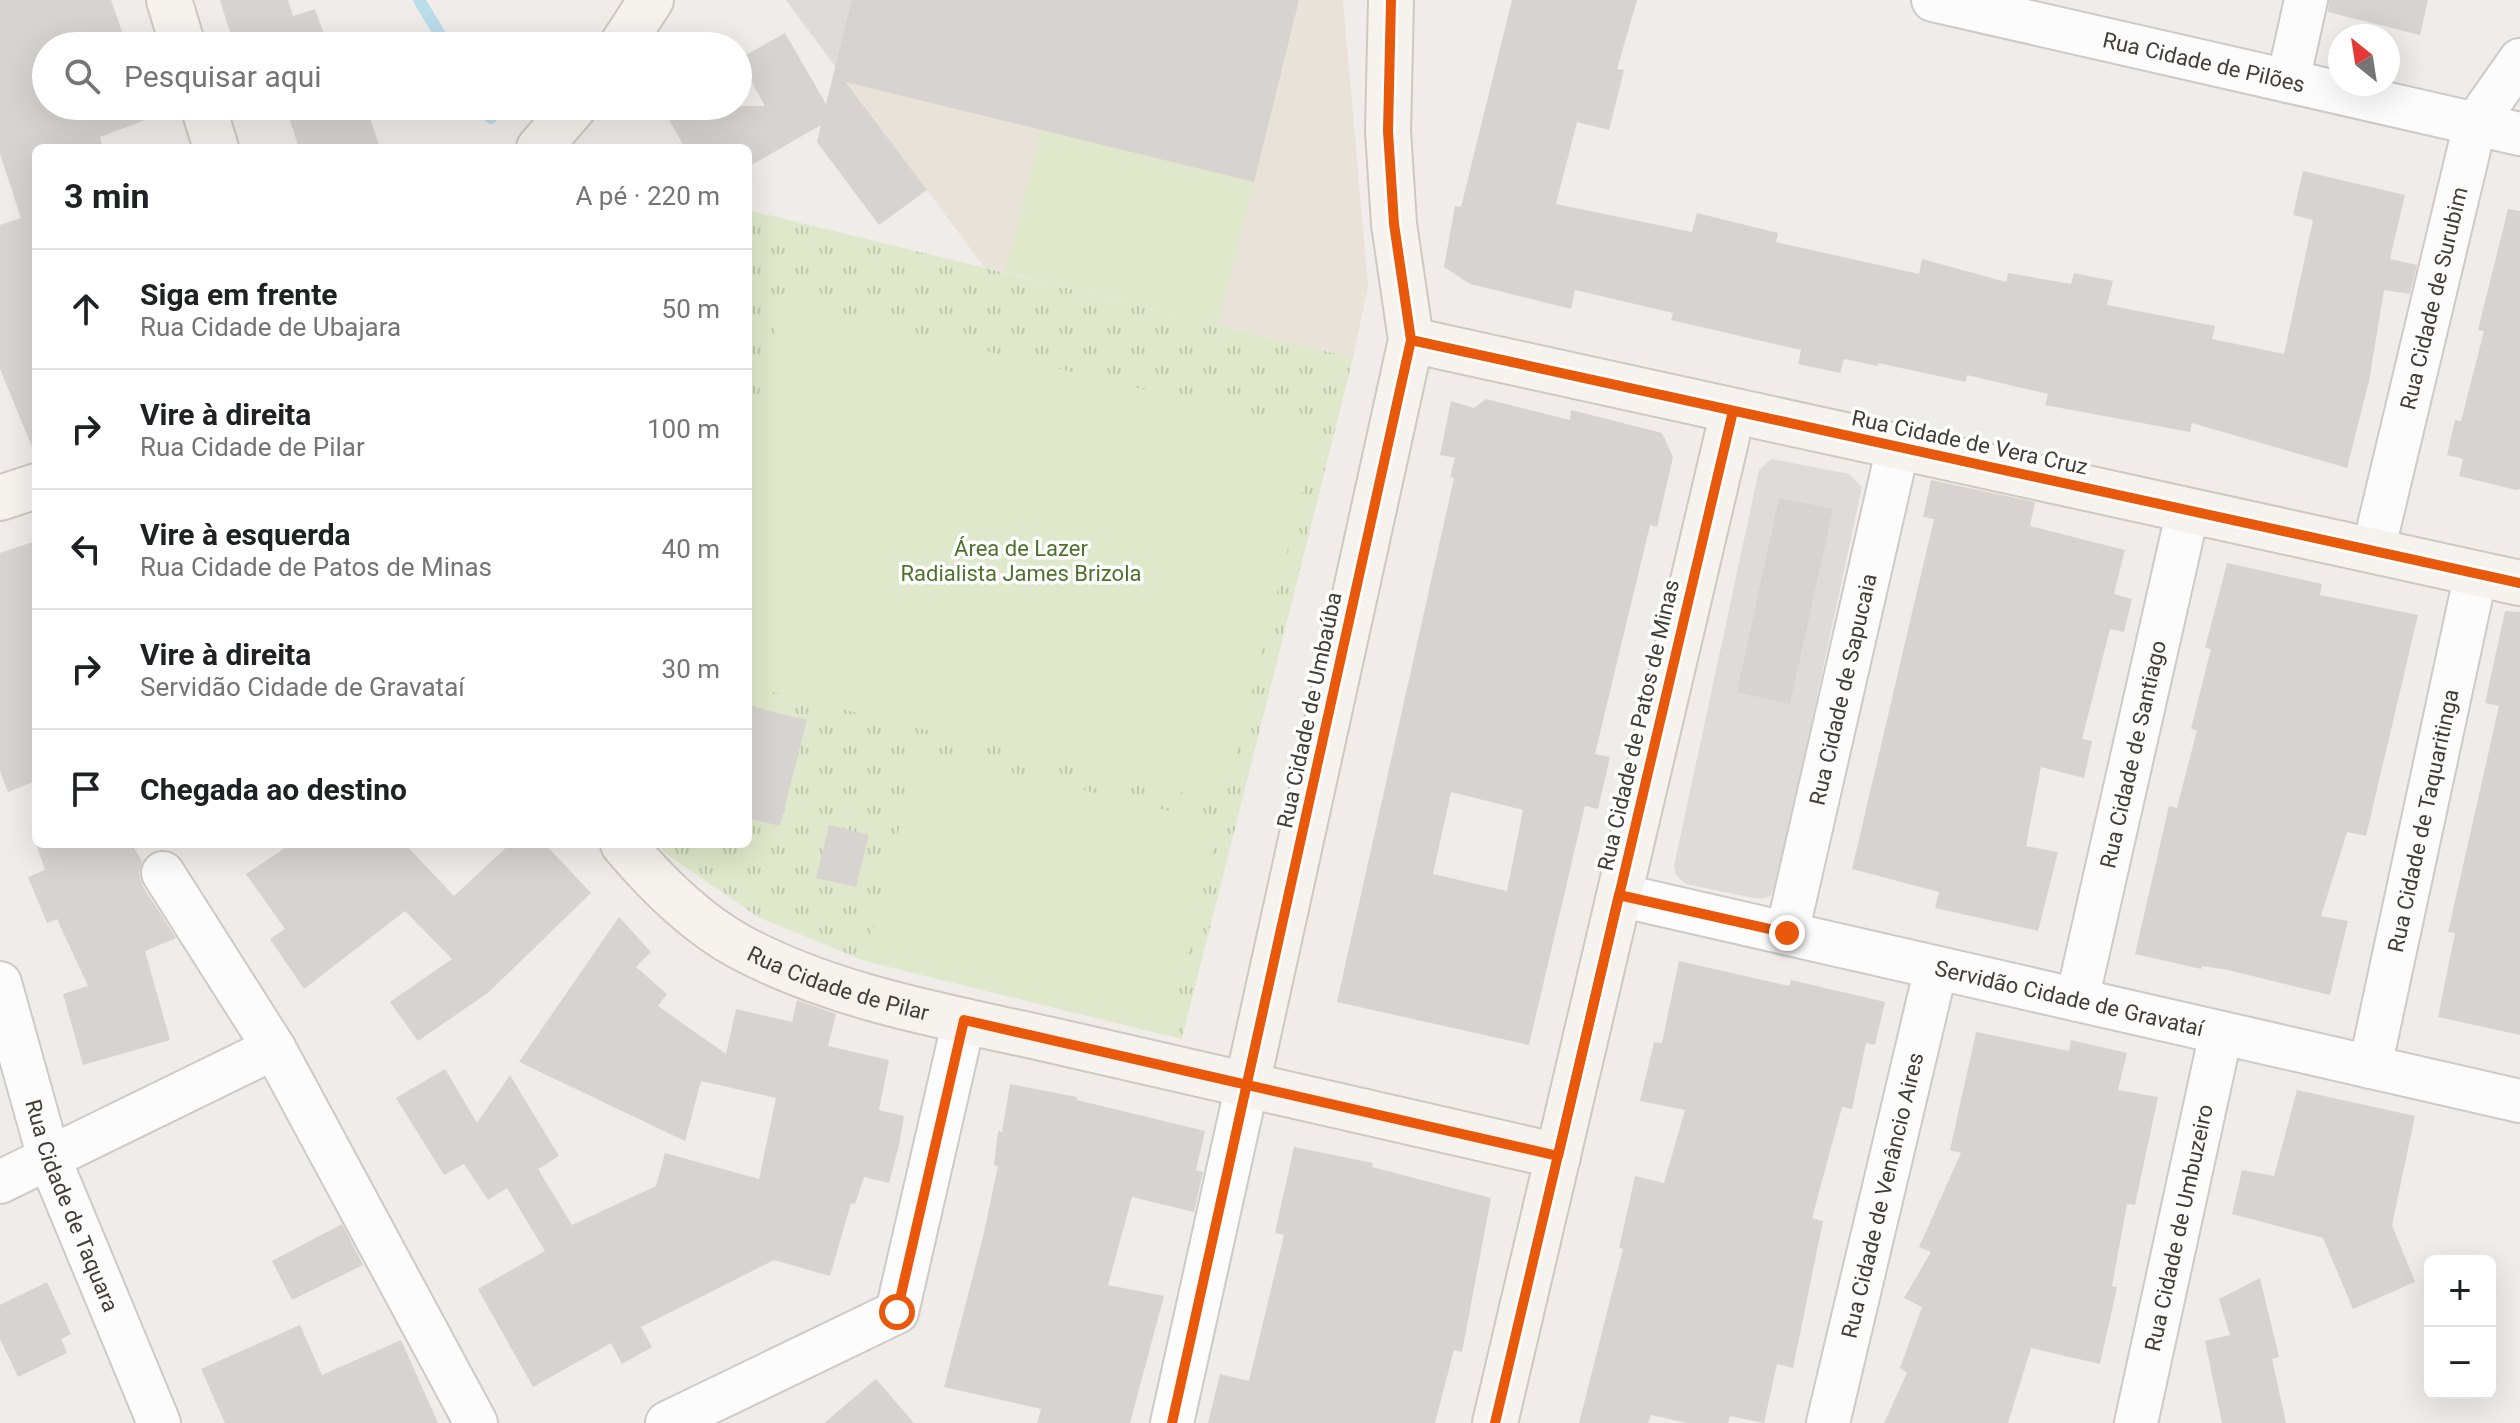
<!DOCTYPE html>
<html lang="pt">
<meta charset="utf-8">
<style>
:root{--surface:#fff;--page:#f6f6f6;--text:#202124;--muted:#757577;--line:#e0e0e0}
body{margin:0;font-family:Roboto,sans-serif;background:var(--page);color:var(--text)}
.controls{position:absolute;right:24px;bottom:24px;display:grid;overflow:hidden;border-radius:12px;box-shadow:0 8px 32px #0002}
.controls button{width:72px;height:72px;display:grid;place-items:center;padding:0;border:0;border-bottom:2px solid var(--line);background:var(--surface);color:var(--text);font:40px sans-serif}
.compass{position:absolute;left:2328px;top:24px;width:72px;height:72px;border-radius:50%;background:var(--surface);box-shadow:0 8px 32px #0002;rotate:330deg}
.stop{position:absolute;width:24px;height:24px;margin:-18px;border:6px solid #ea580c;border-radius:50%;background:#fff}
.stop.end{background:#ea580c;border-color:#fff;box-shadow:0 2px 8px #0008}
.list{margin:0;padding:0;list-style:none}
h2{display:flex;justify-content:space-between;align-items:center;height:104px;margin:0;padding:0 32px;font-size:34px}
h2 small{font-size:26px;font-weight:400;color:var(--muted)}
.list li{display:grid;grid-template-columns:52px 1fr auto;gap:24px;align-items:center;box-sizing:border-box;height:120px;padding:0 32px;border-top:2px solid var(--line)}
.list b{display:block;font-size:30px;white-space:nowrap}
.list p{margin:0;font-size:26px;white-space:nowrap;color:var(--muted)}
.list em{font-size:26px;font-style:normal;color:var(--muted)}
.icon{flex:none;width:44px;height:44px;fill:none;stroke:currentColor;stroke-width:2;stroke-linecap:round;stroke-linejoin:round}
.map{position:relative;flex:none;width:2520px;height:1423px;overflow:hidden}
.search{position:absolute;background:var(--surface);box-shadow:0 8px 32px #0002;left:32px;top:32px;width:720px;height:88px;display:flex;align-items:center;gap:20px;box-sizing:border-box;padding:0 28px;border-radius:44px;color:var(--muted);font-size:30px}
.panel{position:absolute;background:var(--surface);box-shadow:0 8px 32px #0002;left:32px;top:144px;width:720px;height:704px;border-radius:12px}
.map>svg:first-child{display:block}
</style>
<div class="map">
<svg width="2520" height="1423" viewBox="0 0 2520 1423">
<defs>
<pattern id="grass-tufts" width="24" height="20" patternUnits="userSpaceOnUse" patternTransform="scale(2)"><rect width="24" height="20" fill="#dfe8ca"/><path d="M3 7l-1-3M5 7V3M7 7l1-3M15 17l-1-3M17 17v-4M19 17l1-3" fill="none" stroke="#c1c8ae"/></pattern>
</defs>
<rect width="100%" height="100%" fill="#efece9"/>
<polygon fill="#e9e2d8" points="786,0 1343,0 1368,286 1353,358 984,267"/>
<polygon fill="url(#grass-tufts)" points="748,210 1353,358 1182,1039 865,961 758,917 665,853 658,844 748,844"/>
<g fill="#dfe8ca">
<polygon points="1041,129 1254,182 1218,325 1005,272"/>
<polygon points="782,301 1317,432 1224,803 748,686 748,437"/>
<polygon points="919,750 1219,823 1166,1035 865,961"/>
</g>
<g fill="#dedbd9">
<polygon points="786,0 852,0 836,67"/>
<polygon points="1771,459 1849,474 1862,487 1776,887 1769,897 1758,899 1686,884 1676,875 1674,866 1759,470"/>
</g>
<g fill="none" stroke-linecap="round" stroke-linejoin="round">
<g stroke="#baddeb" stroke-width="12">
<polyline points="419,0 447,46"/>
<polyline points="483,106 491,118"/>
</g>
</g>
<g fill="#d7d3d0" fill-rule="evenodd">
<polygon points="0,0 111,0 127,46 46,46 46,106 147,106 151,118 100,137 103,148 36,148 35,454 0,369 0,225 21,218 0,154"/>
<polygon points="220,0 288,0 293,16 315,9 328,46 234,46"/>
<polygon points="852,0 1299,0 1254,182 846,82 927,190 879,225 817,142 821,125 748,167 748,148 685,148 661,106 765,106 739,59 785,33 826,104"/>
<polygon points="1512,0 1637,0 1617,69 1624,70 1609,130 1577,122 1556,204 1692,232 1697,213 1778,233 1776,242 1919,274 1922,259 2006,282 2008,273 2071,284 2074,273 2113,281 2107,305 2215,326 2212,339 2284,354 2313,220 2293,215 2303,171 2405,195 2390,259 2417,265 2410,294 2384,290 2369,381 2347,468 2192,423 2190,432 2045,405 2048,394 1967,375 1966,382 1878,363 1878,366 1844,359 1840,373 1798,364 1801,350 1671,320 1673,313 1575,290 1571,309 1470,284 1444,267 1455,206 1461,207"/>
<polygon points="2329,0 2428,0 2420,35 2328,12"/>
<polygon points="285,106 366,106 380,148 299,148"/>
<polygon points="2508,209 2520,211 2520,489 2516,490 2459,476 2463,459 2447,455 2455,420 2461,421 2484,331 2478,330"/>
<path d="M1486,399L1570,420L1571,410L1662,433L1673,457L1657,527L1650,525L1595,754L1610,757L1598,809L1585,806L1529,1045L1337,1002L1454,478L1450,477L1455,458L1440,455L1451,401L1474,408ZM1451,792L1523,810L1507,891L1433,874Z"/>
<polygon points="1931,480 2035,502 2030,526 2125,550 2114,594 2132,599 2124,632 2110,629 2082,739 2092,741 2084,778 2041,767 2026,846 2058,852 2038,931 1935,908 1939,892 1852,869 1934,519 1923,517"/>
<polygon points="1779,498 1833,509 1790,704 1737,692"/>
<polygon points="36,541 36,781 8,792 0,771 0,553"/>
<polygon points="2227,563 2322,584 2320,595 2418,615 2366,836 2347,832 2321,916 2348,921 2330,995 2228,970 2202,966 2201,969 2135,954 2169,806 2177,808 2197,730 2191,729 2211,649 2205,648"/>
<polygon points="2505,611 2520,612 2520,1035 2438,1017 2455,933 2448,932 2499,706 2485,703"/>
<polygon points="748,706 807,720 780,826 748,818"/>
<polygon points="829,825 869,835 856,887 816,878"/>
<polygon points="36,844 132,844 142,861 139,873 142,885 176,938 145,951 170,1040 83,1065 63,994 88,986 57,919 47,923 28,877 45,870"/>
<polygon points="291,844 405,844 454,896 510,844 545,844 591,893 489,992 418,1041 390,1002 452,959 405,911 304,989 270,939 285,929 246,874"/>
<polygon points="619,917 651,952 636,967 667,994 658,1006 726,1054 736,1009 792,1022 797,1000 836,1014 828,1046 889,1060 879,1110 904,1116 899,1145 889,1183 864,1177 855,1204 851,1203 830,1276 774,1260 641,1327 652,1347 622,1364 611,1343 533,1387 478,1289 545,1251 507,1188 488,1200 464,1164 444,1175 396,1098 445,1069 477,1123 510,1075 559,1156 538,1169 572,1225 656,1186 665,1153 759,1179 776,1098 701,1081 685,1141 519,1062"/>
<polygon points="1679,961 1789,986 1791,980 1885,1002 1875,1045 1866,1043 1852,1109 1842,1107 1812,1218 1823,1221 1793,1368 1777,1364 1764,1423 1730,1416 1728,1423 1687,1423 1651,1415 1648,1423 1579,1423 1623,1249 1619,1248 1635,1176 1664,1183 1685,1110 1640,1101 1654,1042 1662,1043"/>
<polygon points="1976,1032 2069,1051 2071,1040 2127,1053 2118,1090 2158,1097 2135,1205 2127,1204 2112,1286 2117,1287 2100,1364 2031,1348 2008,1423 1884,1423 1907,1373 1900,1368 1922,1307 1904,1298 1931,1252 1919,1247 1961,1153 1950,1150"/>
<polygon points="1010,1084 1077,1097 1077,1100 1205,1131 1196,1170 1203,1172 1194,1212 1132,1197 1108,1285 1164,1296 1130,1423 1037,1423 1041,1409 944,1387 983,1237 998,1166 994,1165 998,1131 1002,1132"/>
<polygon points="2297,1090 2415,1116 2392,1225 2415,1282 2353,1309 2323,1238 2232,1214 2242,1170 2274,1176"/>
<polygon points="1294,1147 1373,1163 1372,1167 1491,1198 1462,1352 1454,1350 1435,1423 1208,1423 1220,1374 1249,1381 1284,1235 1275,1233"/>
<polygon points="342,1224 363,1265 292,1300 272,1261"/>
<polygon points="2260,1278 2279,1357 2272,1359 2286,1423 2222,1423 2205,1341 2230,1335 2219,1299"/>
<polygon points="47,1282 71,1334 61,1339 67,1353 18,1377 0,1339 0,1305"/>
<polygon points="300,1325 322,1375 401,1340 438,1423 225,1423 201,1369"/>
<polygon points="876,1379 914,1423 824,1423"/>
</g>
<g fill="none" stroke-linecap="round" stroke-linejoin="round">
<g stroke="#cdcac7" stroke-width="46">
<g id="street">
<path id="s1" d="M1933,0L2520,134"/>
<polyline points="2288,81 2306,0"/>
<path id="s2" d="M2373,551L2475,124L2520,60"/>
<polyline points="163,873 274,1048 476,1423"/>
<path id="s3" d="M1619,895L2520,1101"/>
<path id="s4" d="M1787,933L1898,447"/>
<path id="s5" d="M0,983L49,1158L159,1423"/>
<path id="s6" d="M2077,1000L2188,510"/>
<path id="s7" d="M2370,1067L2476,573"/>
<polyline points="0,1182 274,1048"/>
<polyline points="667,1423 897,1312 964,1020"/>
<polyline points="1172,1423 1247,1085"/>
<path id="s8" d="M1828,1423L1936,968"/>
<path id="s9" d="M2136,1423L2221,1033"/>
</g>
</g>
<g stroke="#cec8c0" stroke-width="48">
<g id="secondary">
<polyline points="169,0 183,46"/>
<polyline points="621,46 651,0"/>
<polyline points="203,106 216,148"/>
<polyline points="539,148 575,106"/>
<polyline points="1411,340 2520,583"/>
<polyline points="0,498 36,486"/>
<path id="s10" d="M623,844C655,882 696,923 740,947C839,1000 956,1018 1064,1043C1228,1081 1393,1118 1558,1156"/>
<polyline points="1247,1085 1411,340 1394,224 1388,131 1391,0"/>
<polyline points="1495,1423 1733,411"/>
</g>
</g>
<use href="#street" stroke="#fdfcfc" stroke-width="42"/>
<use href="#secondary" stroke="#f6f3ee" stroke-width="44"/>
<g stroke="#fff" stroke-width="15">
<g id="cycleway">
<polyline points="1411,340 2520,583"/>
<polyline points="1172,1423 1411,340 1394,224 1388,131 1391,0"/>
<polyline points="1495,1423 1733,411"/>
</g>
</g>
<use href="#cycleway" stroke="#e8590c" stroke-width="10"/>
</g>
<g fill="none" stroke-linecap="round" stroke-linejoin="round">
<polyline stroke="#ea580c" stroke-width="10" points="897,1312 964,1020 1558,1156 1619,895 1787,933"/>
</g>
<g text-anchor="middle" stroke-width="7" stroke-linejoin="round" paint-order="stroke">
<g font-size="22" fill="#443d35" stroke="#fff">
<text dy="8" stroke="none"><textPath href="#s1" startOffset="278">Rua Cidade de Pilões</textPath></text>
<text dy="8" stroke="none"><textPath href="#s2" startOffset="260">Rua Cidade de Surubim</textPath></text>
<text transform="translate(1970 442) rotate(12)" y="8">Rua Cidade de Vera Cruz</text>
<text dy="8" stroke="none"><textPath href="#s4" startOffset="250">Rua Cidade de Sapucaia</textPath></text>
<text transform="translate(1309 710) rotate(-78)" y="8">Rua Cidade de Umbaúba</text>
<text transform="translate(1638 725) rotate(-77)" y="8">Rua Cidade de Patos de Minas</text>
<text dy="8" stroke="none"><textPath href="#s6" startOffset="252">Rua Cidade de Santiago</textPath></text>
<text dy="8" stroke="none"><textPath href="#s7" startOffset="252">Rua Cidade de Taquaritinga</textPath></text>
<text dy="8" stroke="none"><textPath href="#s10" startOffset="262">Rua Cidade de Pilar</textPath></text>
<text dy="8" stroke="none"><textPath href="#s3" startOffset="462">Servidão Cidade de Gravataí</textPath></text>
<text dy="8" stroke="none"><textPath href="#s8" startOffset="234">Rua Cidade de Venâncio Aires</textPath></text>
<text dy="8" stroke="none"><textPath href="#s5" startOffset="234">Rua Cidade de Taquara</textPath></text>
<text dy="8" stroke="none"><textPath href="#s9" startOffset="200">Rua Cidade de Umbuzeiro</textPath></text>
</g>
<g font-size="22" fill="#4e722c" stroke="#fff">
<text x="1021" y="556">Área de Lazer<tspan x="1021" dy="25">Radialista James Brizola</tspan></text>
</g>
</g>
</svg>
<div class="controls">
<button>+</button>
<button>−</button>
</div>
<svg class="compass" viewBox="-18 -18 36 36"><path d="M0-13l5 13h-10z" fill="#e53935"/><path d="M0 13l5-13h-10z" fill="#757577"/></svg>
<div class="stop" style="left:897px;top:1312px"></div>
<div class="stop end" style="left:1787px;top:933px"></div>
<div class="search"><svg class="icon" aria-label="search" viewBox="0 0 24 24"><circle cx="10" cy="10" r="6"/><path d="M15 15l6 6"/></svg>Pesquisar aqui</div>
<section class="panel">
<h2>3 min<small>A pé · 220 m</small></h2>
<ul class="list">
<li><svg class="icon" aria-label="ahead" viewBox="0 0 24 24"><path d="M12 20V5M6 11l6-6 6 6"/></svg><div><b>Siga em frente</b><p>Rua Cidade de Ubajara</p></div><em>50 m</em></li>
<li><svg class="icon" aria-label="right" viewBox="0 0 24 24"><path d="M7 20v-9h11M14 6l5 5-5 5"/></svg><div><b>Vire à direita</b><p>Rua Cidade de Pilar</p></div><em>100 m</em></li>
<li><svg class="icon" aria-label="left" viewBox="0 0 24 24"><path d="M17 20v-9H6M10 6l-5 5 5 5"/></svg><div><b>Vire à esquerda</b><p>Rua Cidade de Patos de Minas</p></div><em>40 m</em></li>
<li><svg class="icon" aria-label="right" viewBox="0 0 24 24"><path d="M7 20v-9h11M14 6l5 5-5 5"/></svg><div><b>Vire à direita</b><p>Servidão Cidade de Gravataí</p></div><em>30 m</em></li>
<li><svg class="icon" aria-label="arrive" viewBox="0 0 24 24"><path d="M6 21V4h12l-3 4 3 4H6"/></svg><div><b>Chegada ao destino</b></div></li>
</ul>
</section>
</div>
